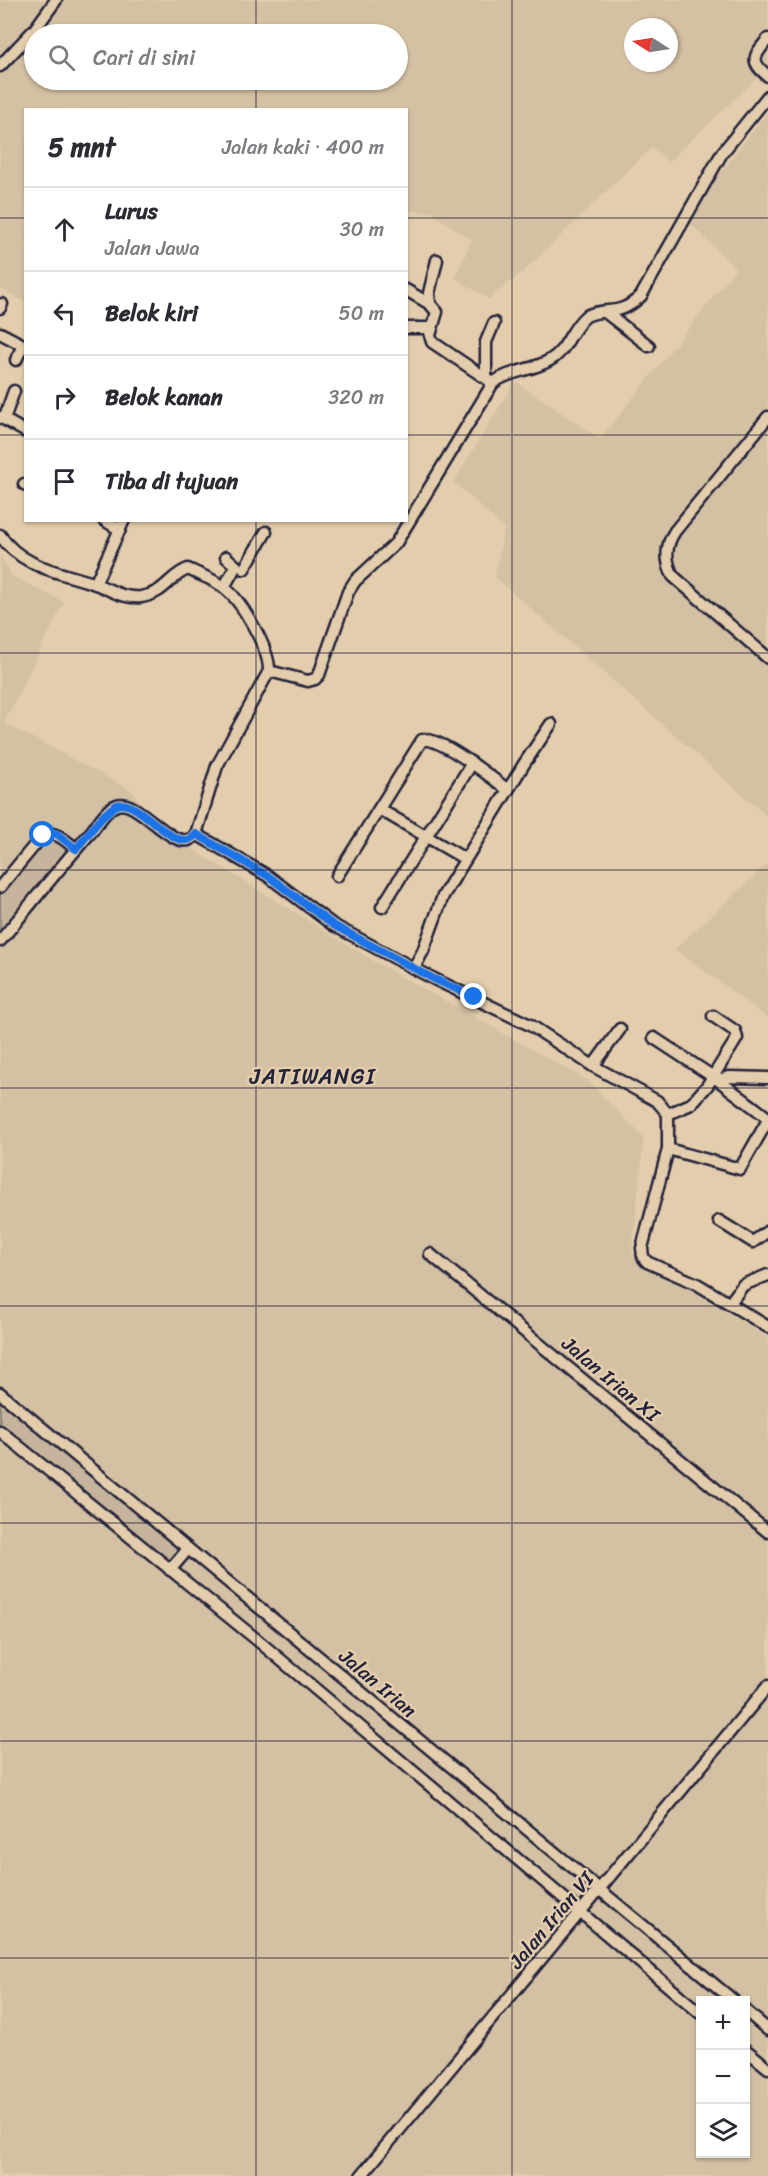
<!DOCTYPE html>
<html lang="id">
<meta charset="utf-8">
<style>
:root{--surface:#fff;--page:#f2f2f3;--text:#2b2b33;--muted:#7c7c81;--line:#e1e1e2}
body{margin:0;font-family:Sriracha,sans-serif;background:var(--page);color:var(--text)}
.controls{position:absolute;right:18px;bottom:18px;display:grid;overflow:hidden;border-radius:0px;box-shadow:0 2px 4px #0004}
.controls button{width:54px;height:54px;display:grid;place-items:center;padding:0;border:0;border-bottom:2px solid var(--line);background:var(--surface);color:var(--text);font:30px sans-serif}
.compass{position:absolute;left:624px;top:18px;width:54px;height:54px;border-radius:50%;background:var(--surface);box-shadow:0 2px 4px #0004;rotate:282deg}
.stop{position:absolute;width:18px;height:18px;margin:-14px;border:4px solid #1a73e8;border-radius:50%;background:#fff}
.stop.end{background:#1a73e8;border-color:#fff;box-shadow:0 2px 6px #0008}
.list{margin:0;padding:0;list-style:none}
h2{display:flex;justify-content:space-between;align-items:center;height:78px;margin:0;padding:0 24px;font-size:26px}
h2 small{font-size:20px;font-weight:400;color:var(--muted)}
.list li{display:grid;grid-template-columns:39px 1fr auto;gap:18px;align-items:center;box-sizing:border-box;height:84px;padding:0 24px;border-top:2px solid var(--line)}
.list b{display:block;font-size:22px;white-space:nowrap}
.list p{margin:0;font-size:20px;white-space:nowrap;color:var(--muted)}
.list em{font-size:20px;font-style:normal;color:var(--muted)}
.icon{flex:none;width:33px;height:33px;fill:none;stroke:currentColor;stroke-width:2;stroke-linecap:round;stroke-linejoin:round}
.map{position:relative;flex:none;width:768px;height:2176px;overflow:hidden}
.search{position:absolute;background:var(--surface);box-shadow:0 2px 4px #0004;left:24px;top:24px;width:384px;height:66px;display:flex;align-items:center;gap:15px;box-sizing:border-box;padding:0 21px;border-radius:33px;color:var(--muted);font-size:22px}
.panel{position:absolute;background:var(--surface);box-shadow:0 2px 4px #0004;left:24px;top:108px;width:384px;height:414px;border-radius:0px}
.map>svg:first-child{display:block}
</style>
<div class="map">
<svg width="768" height="2176" viewBox="0 0 768 2176">
<rect width="100%" height="100%" fill="#e3cdac"/>
<filter id="ink" filterUnits="userSpaceOnUse"><feTurbulence type="fractalNoise" baseFrequency=".0167" numOctaves="2"/><feDisplacementMap in="SourceGraphic" scale="12" xChannelSelector="R" yChannelSelector="G"/><feConvolveMatrix kernelMatrix="1 2 1 2 8 2 1 2 1" color-interpolation-filters="sRGB"/></filter>
<g filter="url(#ink)">
<g fill="#d4c0a3" fill-rule="evenodd">
<path d="M0,0H768V86L757,78L668,162L652,147L525,270L489,299L455,278L472,240L430,212L407,211L406,110H26L25,302L0,288ZM633,27H669V63H633ZM34,34H398V80H34Z"/>
<polygon points="768,112 768,817 495,577 504,528 454,482 515,381 600,439 736,269 685,218"/>
<path d="M0,556L12,576L64,602L4,723L131,790L163,831L375,962L587,1080L644,1138L632,1252L768,1338V2176H0ZM700,2000H746V2154H700Z"/>
<polygon points="768,864 768,1018 675,949"/>
</g>
<g fill="#c7b49c" stroke="#746b6c" stroke-width="1.5">
<polygon points="43,835 76,849 0,941 0,887"/>
<polygon points="0,1393 188,1549 170,1570 0,1430"/>
</g>
<g fill="none" stroke-linecap="round" stroke-linejoin="round">
<g stroke="#22223b" stroke-width="15">
<g id="minor">
<path d="M768,39C754,56 749,61 768,76"/>
<polyline points="0,66 35,29 56,0"/>
<polyline points="406,290 430,304 437,312 430,335 432,342 493,383"/>
<polyline points="430,304 429,293 437,260"/>
<polyline points="0,308 2,304"/>
<polyline points="605,312 649,346"/>
<polyline points="406,328 432,328"/>
<polyline points="0,333 23,345 16,360"/>
<polyline points="486,377 486,342 494,323"/>
<polyline points="0,417 26,432"/>
<path d="M768,417L675,531C665,546 665,560 673,576L768,658"/>
<polyline points="4,419 14,391"/>
<polyline points="24,484 26,485"/>
<polyline points="104,520 120,530"/>
<path d="M0,535C21,567 59,572 93,583C110,589 122,599 141,597C166,593 169,576 188,569C200,575 216,580 226,589C242,602 270,650 269,671L217,766L196,834"/>
<polyline points="244,569 266,532"/>
<polyline points="95,584 124,520"/>
<polyline points="224,587 236,566 226,557"/>
<path d="M269,671L308,681L315,679L319,675L348,592L355,581L396,543L493,383C510,370 532,371 550,360C567,351 571,328 586,316C608,306 618,318 641,296L722,153L768,96"/>
<polyline points="379,809 465,859"/>
<path d="M337,876L422,740C440,736 492,778 508,790"/>
<path d="M0,887L43,835C56,830 66,841 76,849"/>
<polyline points="382,907 472,763"/>
<path d="M0,941C31,904 60,867 92,831C98,823 107,808 117,805C140,797 177,860 196,834L268,876L333,925L434,979L530,1025L593,1066L657,1101L668,1114V1149L642,1248L643,1257L647,1262L697,1284L768,1327"/>
<polyline points="414,968 423,951 443,896 524,764 551,724"/>
<polyline points="654,1038 718,1080 768,1118"/>
<polyline points="593,1066 620,1029"/>
<polyline points="718,1080 729,1077 768,1078"/>
<polyline points="668,1114 691,1104 707,1086 734,1043 737,1038 735,1031 713,1016"/>
<polyline points="668,1149 740,1169 768,1120"/>
<polyline points="719,1221 753,1242 768,1231"/>
<polyline points="430,1254 768,1532"/>
<polyline points="730,1303 743,1285 768,1275"/>
<polyline points="0,1393 733,2000"/>
<polyline points="0,1431 256,1639 700,2013"/>
<polyline points="170,1570 188,1549"/>
<polyline points="746,2011 768,2030"/>
<polyline points="746,2050 768,2068"/>
<polyline points="361,2176 768,1686"/>
</g>
</g>
<use href="#minor" stroke="#e3cdac" stroke-width="10"/>
</g>
</g>
<g fill="none" stroke-linecap="round" stroke-linejoin="round" filter="url(#ink)">
<path stroke="#1a73e8" stroke-width="8" d="M43,835L50,832L57,834L76,849C85,839 104,811 117,805C140,796 177,860 196,834L268,876L333,925L434,979L474,997"/>
</g>
<path fill="none" stroke="#22223b" stroke-width="1.5" stroke-opacity="0.55" d="M256,0V34M512,0V2176M256,80V110M0,218H26M406,218H768M0,435H26M406,435H768M256,520V2176M0,653H768M0,870H768M0,1088H768M0,1306H768M0,1523H768M0,1741H768M0,1958H768"/>
<g text-anchor="middle" stroke-width="5" stroke-linejoin="round" paint-order="stroke">
<g font-size="20" fill="#22223b" stroke="#e3cdac">
<text transform="translate(611 1379) rotate(40)" y="7">Jalan Irian XI</text>
<text transform="translate(378 1683) rotate(40)" y="7">Jalan Irian</text>
<text transform="translate(551 1920) rotate(-50)" y="7">Jalan Irian VI</text>
</g>
<g font-size="22" letter-spacing="1.5" fill="#22223b" stroke="#e3cdac">
<text x="313" y="1084">JATIWANGI</text>
</g>
</g>
</svg>
<div class="controls">
<button>+</button>
<button>−</button>
<button><svg class="icon" aria-label="layers" viewBox="0 0 24 24"><path d="M12 4l9 5-9 5-9-5zM3 14l9 5 9-5"/></svg></button>
</div>
<svg class="compass" viewBox="-18 -18 36 36"><path d="M0-13l5 13h-10z" fill="#e53935"/><path d="M0 13l5-13h-10z" fill="#7c7c81"/></svg>
<div class="stop" style="left:43px;top:835px"></div>
<div class="stop end" style="left:474px;top:997px"></div>
<div class="search"><svg class="icon" aria-label="search" viewBox="0 0 24 24"><circle cx="10" cy="10" r="6"/><path d="M15 15l6 6"/></svg>Cari di sini</div>
<section class="panel">
<h2>5 mnt<small>Jalan kaki · 400 m</small></h2>
<ul class="list">
<li><svg class="icon" aria-label="ahead" viewBox="0 0 24 24"><path d="M12 20V5M6 11l6-6 6 6"/></svg><div><b>Lurus</b><p>Jalan Jawa</p></div><em>30 m</em></li>
<li><svg class="icon" aria-label="left" viewBox="0 0 24 24"><path d="M17 20v-9H6M10 6l-5 5 5 5"/></svg><div><b>Belok kiri</b></div><em>50 m</em></li>
<li><svg class="icon" aria-label="right" viewBox="0 0 24 24"><path d="M7 20v-9h11M14 6l5 5-5 5"/></svg><div><b>Belok kanan</b></div><em>320 m</em></li>
<li><svg class="icon" aria-label="arrive" viewBox="0 0 24 24"><path d="M6 21V4h12l-3 4 3 4H6"/></svg><div><b>Tiba di tujuan</b></div></li>
</ul>
</section>
</div>
